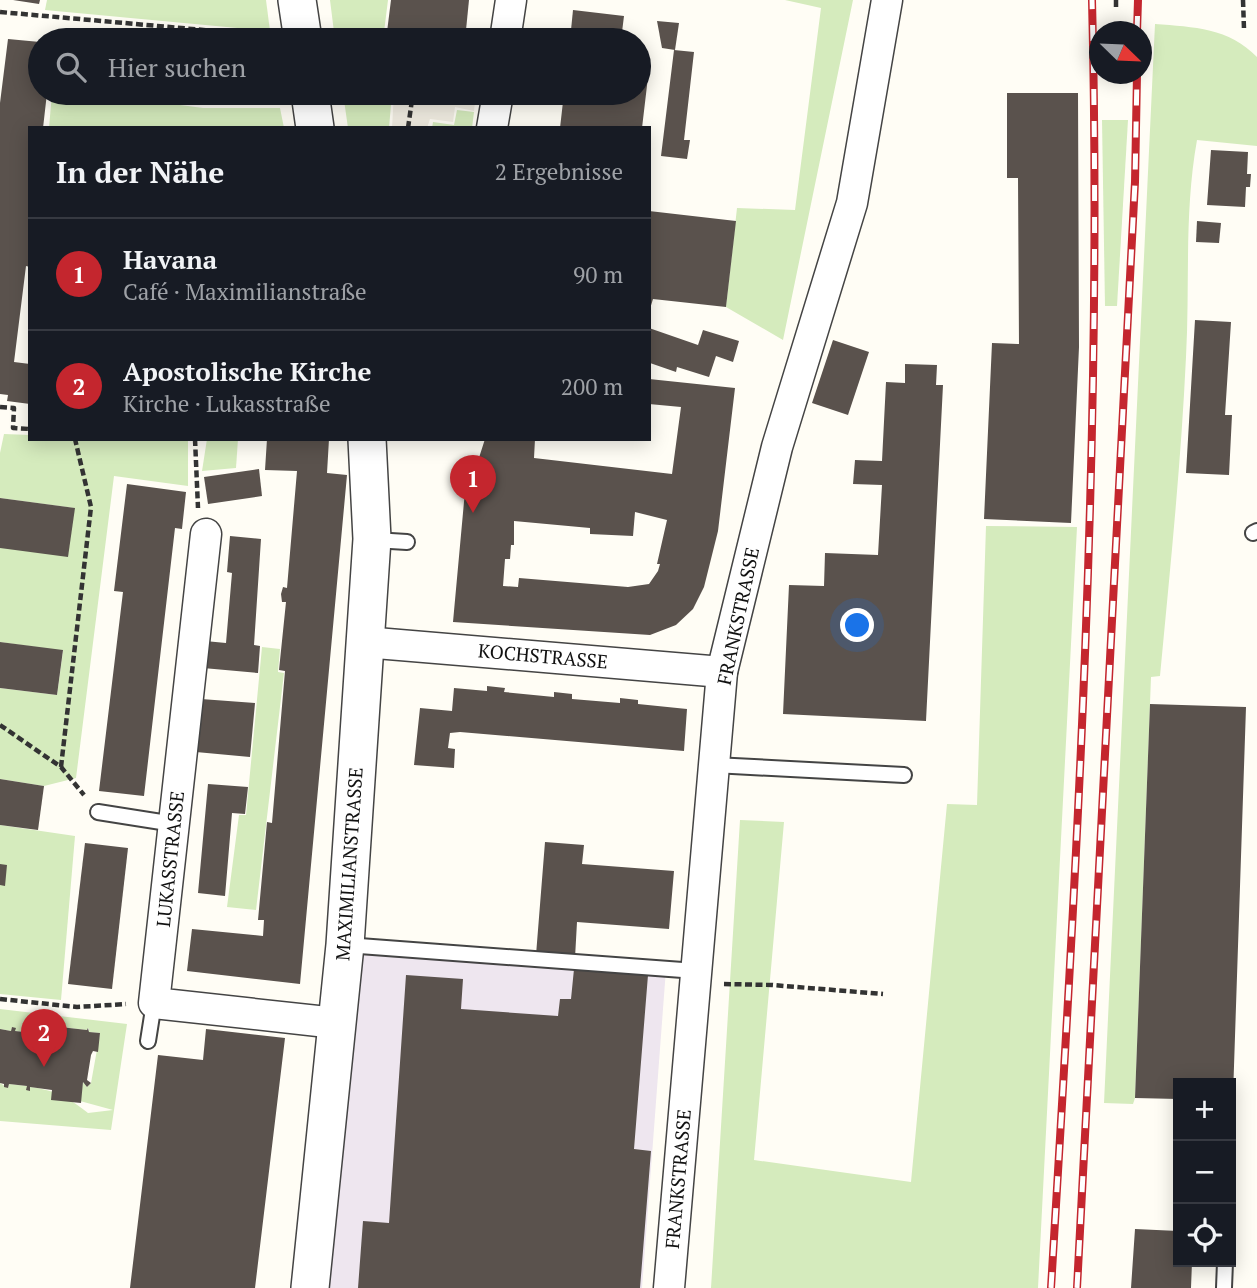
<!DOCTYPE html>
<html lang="de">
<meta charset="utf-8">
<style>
:root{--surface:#171b24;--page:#242831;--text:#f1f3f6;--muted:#9ea1a6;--line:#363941;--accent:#c4262e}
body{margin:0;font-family:"PT Serif",serif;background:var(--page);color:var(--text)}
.controls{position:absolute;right:21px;bottom:21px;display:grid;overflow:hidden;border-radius:0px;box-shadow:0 4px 18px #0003}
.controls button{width:63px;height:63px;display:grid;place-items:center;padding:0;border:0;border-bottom:2px solid var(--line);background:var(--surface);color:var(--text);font:35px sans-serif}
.compass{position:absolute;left:1089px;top:21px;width:63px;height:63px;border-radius:50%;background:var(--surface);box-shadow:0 4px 18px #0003;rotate:113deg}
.you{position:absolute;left:858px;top:626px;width:24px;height:24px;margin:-18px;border:5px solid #fff;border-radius:50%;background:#1a73e8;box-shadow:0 0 0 10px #1a73e833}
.badge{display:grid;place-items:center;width:46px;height:46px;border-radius:50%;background:var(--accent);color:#fff;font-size:23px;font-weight:700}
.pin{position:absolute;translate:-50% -58px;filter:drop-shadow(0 2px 4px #0008)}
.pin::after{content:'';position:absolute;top:37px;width:24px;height:21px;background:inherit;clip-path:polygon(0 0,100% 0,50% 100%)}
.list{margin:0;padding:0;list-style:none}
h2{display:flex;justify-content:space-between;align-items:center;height:91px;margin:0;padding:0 28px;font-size:30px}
h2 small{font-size:23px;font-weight:400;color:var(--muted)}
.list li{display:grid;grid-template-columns:46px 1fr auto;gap:21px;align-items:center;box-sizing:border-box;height:112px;padding:0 28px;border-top:2px solid var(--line)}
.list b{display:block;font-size:26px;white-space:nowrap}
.list p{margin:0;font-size:23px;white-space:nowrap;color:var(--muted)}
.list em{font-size:23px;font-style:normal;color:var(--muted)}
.icon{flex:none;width:38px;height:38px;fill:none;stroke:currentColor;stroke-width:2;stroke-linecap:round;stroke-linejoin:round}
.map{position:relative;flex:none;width:1257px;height:1288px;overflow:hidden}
.search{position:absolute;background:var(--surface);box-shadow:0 4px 18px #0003;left:28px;top:28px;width:623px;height:77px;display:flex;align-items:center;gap:18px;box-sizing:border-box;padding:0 24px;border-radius:38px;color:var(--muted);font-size:26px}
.panel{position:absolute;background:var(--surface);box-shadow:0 4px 18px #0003;left:28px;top:126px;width:623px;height:315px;border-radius:0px}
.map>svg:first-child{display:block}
</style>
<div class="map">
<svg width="1257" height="1288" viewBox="0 0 1257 1288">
<rect width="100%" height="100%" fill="#fffdf5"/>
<polygon fill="#eee6ef" points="347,939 666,969 642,1288 305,1288"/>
<g fill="#d5ebbd">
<polygon points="47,0 266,0 270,31 45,10"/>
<polygon points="330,0 388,0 383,40 335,40"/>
<polygon points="785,0 853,0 783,340 726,307 737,208 795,210 821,8"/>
<path d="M1155,24C1194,27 1229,28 1257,57V146L1197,140C1184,212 1190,285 1186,357C1181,464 1170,570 1160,676L1151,677L1135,1098L1133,1104L1104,1103Z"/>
<polygon points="52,93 89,93 203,108 280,108 284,128 49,128"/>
<polygon points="343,93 392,93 389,128 348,128"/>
<polygon points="457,110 474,112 472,128 432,128 433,122 454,125"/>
<polygon points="1102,120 1128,120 1117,306 1105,306"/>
<polygon points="4,434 30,435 30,439 188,439 188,486 114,476 76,778 44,786 0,779 0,688 57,695 63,651 0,642 0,548 74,508 0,498 0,453"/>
<polygon points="207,439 238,439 236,468 202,471"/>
<polygon points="986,526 1077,527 1038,1288 711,1288 740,820 784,822 754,1160 911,1182 947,804 977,805"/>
<polygon points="262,647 280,649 278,672 284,673 256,910 227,907 239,815 246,815"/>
<polygon points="0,825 75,836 61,1000 0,994"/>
<path d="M0,1009L127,1024L111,1130L0,1121V1083L8,1088L9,1084L27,1086L29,1091L30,1087C55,1090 69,1098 88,1113L113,1110L80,1101L83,1082L87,1087L91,1083L100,1033L89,1032V1028L87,1030L60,1027L58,1036L37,1034L34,1030L33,1033L15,1031L12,1027L11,1031L0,1029Z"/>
</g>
<polygon fill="#f1ede2" points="394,93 476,93 474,111 455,107 453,122 430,119 427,128 392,128"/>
<g fill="#5a524d" fill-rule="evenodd">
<polygon points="13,0 40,0 39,4"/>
<polygon points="391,0 469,0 465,40 386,40"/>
<polygon points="573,10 624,16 621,40 570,40"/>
<polygon points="657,21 679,23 675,50 662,48"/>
<polygon points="8,39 40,42 40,93 47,93 43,128 30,128 30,267 26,266 14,362 30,364 30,404 7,401 8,395 0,394 0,103"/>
<polygon points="674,50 694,52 684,140 690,140 687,159 661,156"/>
<polygon points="639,76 648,77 642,128 560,128 564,93 639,93"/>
<polygon points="130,93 270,93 269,102 206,99 206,104"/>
<polygon points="1007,93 1078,93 1079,347 1071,523 984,519 992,343 1019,344 1018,178 1007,178"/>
<polygon points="1211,150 1248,152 1247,174 1251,174 1250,187 1246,187 1245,207 1207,205"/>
<polygon points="649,211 736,221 726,307 653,299 649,312"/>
<polygon points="1197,221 1221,223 1219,243 1196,242"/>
<polygon points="1195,320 1231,322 1225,415 1232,415 1229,475 1186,473"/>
<polygon points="649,328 698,345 703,330 739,341 733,362 716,356 709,377 677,367 676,372 650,363"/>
<polygon points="833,340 869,352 848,415 812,403"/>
<polygon points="905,364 937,365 936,385 943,385 926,721 783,714 789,585 824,586 825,553 878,555 882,485 853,484 855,460 882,461 886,382 905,383"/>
<path d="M649,379L735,388L718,531L704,587L693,609L676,625L650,635L453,622L465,491L468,492L485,439H535L534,458L672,474L681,407L649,404ZM635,512L667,520L657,564H660L658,571L649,584L628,587L519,578L518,587L503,586L505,559H510L511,545H514V521L590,528V534L633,536Z"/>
<polygon points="267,439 329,439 327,473 347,475 300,984 187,971 192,929 263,936 264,920 258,920 267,822 272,823 285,671 279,670 286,602 282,602 281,594 283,587 287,588 297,471 265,470"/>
<polygon points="259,469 262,496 208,504 204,477"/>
<polygon points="127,484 186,492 182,529 175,528 144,796 99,791 123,592 114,591"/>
<polygon points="0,498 75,508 68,557 0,548"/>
<polygon points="230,536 261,539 254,645 260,646 258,673 203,668 205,641 226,643 232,573 227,572"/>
<polygon points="0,642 63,650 57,695 0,688"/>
<polygon points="487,686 505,688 504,692 554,697 554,692 572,694 572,699 620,703 620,698 638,700 638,704 687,709 684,751 460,732 450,733 448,748 455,749 454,768 414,765 420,708 452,711 454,688 487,691"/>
<polygon points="201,699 255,703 250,757 196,752"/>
<polygon points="1150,704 1246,707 1233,1096 1231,1083 1178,1083 1178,1099 1135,1098"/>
<polygon points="0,779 44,786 38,830 0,825"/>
<polygon points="208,784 248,787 245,814 232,813 225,896 198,893"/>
<polygon points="545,842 584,845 582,864 674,871 669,929 577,922 575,958 536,955"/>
<polygon points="85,843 128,848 112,989 68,984"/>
<polygon points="0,864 7,865 5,886 0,885"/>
<polygon points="574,969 648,975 634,1149 651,1151 640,1288 358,1288 363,1221 389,1223 406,975 463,979 461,1009 558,1016 560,999 571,999"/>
<polygon points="12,1027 16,1028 15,1031 33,1033 33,1030 37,1030 37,1034 58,1036 60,1027 87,1030 88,1028 89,1032 100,1033 98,1052 93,1051 91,1055 87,1080 91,1083 87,1087 83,1082 81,1103 51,1100 52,1090 30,1087 30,1091 26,1090 27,1086 9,1084 8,1088 4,1087 4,1084 0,1083 0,1029 11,1031"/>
<polygon points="206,1029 285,1038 255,1288 130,1288 158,1055 203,1060"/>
<polygon points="1135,1229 1178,1231 1178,1262 1192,1262 1191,1288 1131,1288"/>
</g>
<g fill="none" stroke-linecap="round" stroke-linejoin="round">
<g stroke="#444" stroke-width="18">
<g id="service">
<polyline points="1253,533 1257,531"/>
<polyline points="374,540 407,542"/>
<polyline points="714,765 904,775"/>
<polyline points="98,812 174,824"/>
<polyline points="346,945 696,971"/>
<polyline points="148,1041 154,1003"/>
<polyline points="1224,1288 1225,1262"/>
</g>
</g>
<g stroke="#444" stroke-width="33">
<g id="minor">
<polyline points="505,40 511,0"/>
<polyline points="492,128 498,93"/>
<polyline points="206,534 154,1003 336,1023"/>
<polyline points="364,642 722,672"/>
<polyline points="669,1288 722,672 777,447 852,203 887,0"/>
</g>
</g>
<g stroke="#444" stroke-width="40">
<g id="tertiary">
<polyline points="297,0 303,40"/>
<polyline points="310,93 315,128"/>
<polyline points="310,1288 345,945 372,539 367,439"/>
</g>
</g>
<g stroke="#333" stroke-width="4.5" stroke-dasharray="7 3.5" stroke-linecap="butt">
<polyline points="1116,0 1116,9"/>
<polyline points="1243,0 1244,29"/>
<polyline points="0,12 271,36"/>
<polyline points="408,128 413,93"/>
<polyline points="0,407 14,408 13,428 30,429"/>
<polyline points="195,439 198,508"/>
<polyline points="0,725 61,767 84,795"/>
<polyline points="61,767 91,507 75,439"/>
<polyline points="724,984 772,985 883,994"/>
<polyline points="0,999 77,1007 126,1004"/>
</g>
<use href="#service" stroke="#fff" stroke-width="14"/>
<use href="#minor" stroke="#fff" stroke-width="30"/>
<use href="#tertiary" stroke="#fff" stroke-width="37"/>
<g stroke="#c4262e" stroke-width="8">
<g id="rail">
<polyline points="1137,32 1138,0"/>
<path d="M1051,1288C1077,859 1103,429 1092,0"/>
<polyline points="1077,1288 1135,182 1137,74"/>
</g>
</g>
<use href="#rail" stroke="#fff" stroke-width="5" stroke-dasharray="16" stroke-linecap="butt"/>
</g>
<g text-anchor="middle" stroke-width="7" stroke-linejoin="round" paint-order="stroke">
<g font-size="19" fill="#111" stroke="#fff">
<text transform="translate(738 616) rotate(-78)" y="7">FRANKSTRASSE</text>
<text transform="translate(543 656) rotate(5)" y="7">KOCHSTRASSE</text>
<text transform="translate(170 859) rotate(-84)" y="7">LUKASSTRASSE</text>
<text transform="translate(349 864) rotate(-86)" y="7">MAXIMILIANSTRASSE</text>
<text transform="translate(678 1179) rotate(-85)" y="7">FRANKSTRASSE</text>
</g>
</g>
</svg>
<div class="controls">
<button>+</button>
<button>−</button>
<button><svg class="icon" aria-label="locate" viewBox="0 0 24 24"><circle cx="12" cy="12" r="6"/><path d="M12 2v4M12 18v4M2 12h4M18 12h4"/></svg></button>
</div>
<svg class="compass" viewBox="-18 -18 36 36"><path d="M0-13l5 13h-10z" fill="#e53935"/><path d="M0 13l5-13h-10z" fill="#9ea1a6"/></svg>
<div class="you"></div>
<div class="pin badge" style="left:473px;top:513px">1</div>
<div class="pin badge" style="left:44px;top:1067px">2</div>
<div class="search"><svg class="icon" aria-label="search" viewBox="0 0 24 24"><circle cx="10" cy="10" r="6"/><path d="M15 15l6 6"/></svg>Hier suchen</div>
<section class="panel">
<h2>In der Nähe<small>2 Ergebnisse</small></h2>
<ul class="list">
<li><span class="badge">1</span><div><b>Havana</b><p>Café · Maximilianstraße</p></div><em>90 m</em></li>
<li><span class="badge">2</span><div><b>Apostolische Kirche</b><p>Kirche · Lukasstraße</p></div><em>200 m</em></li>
</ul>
</section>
</div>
